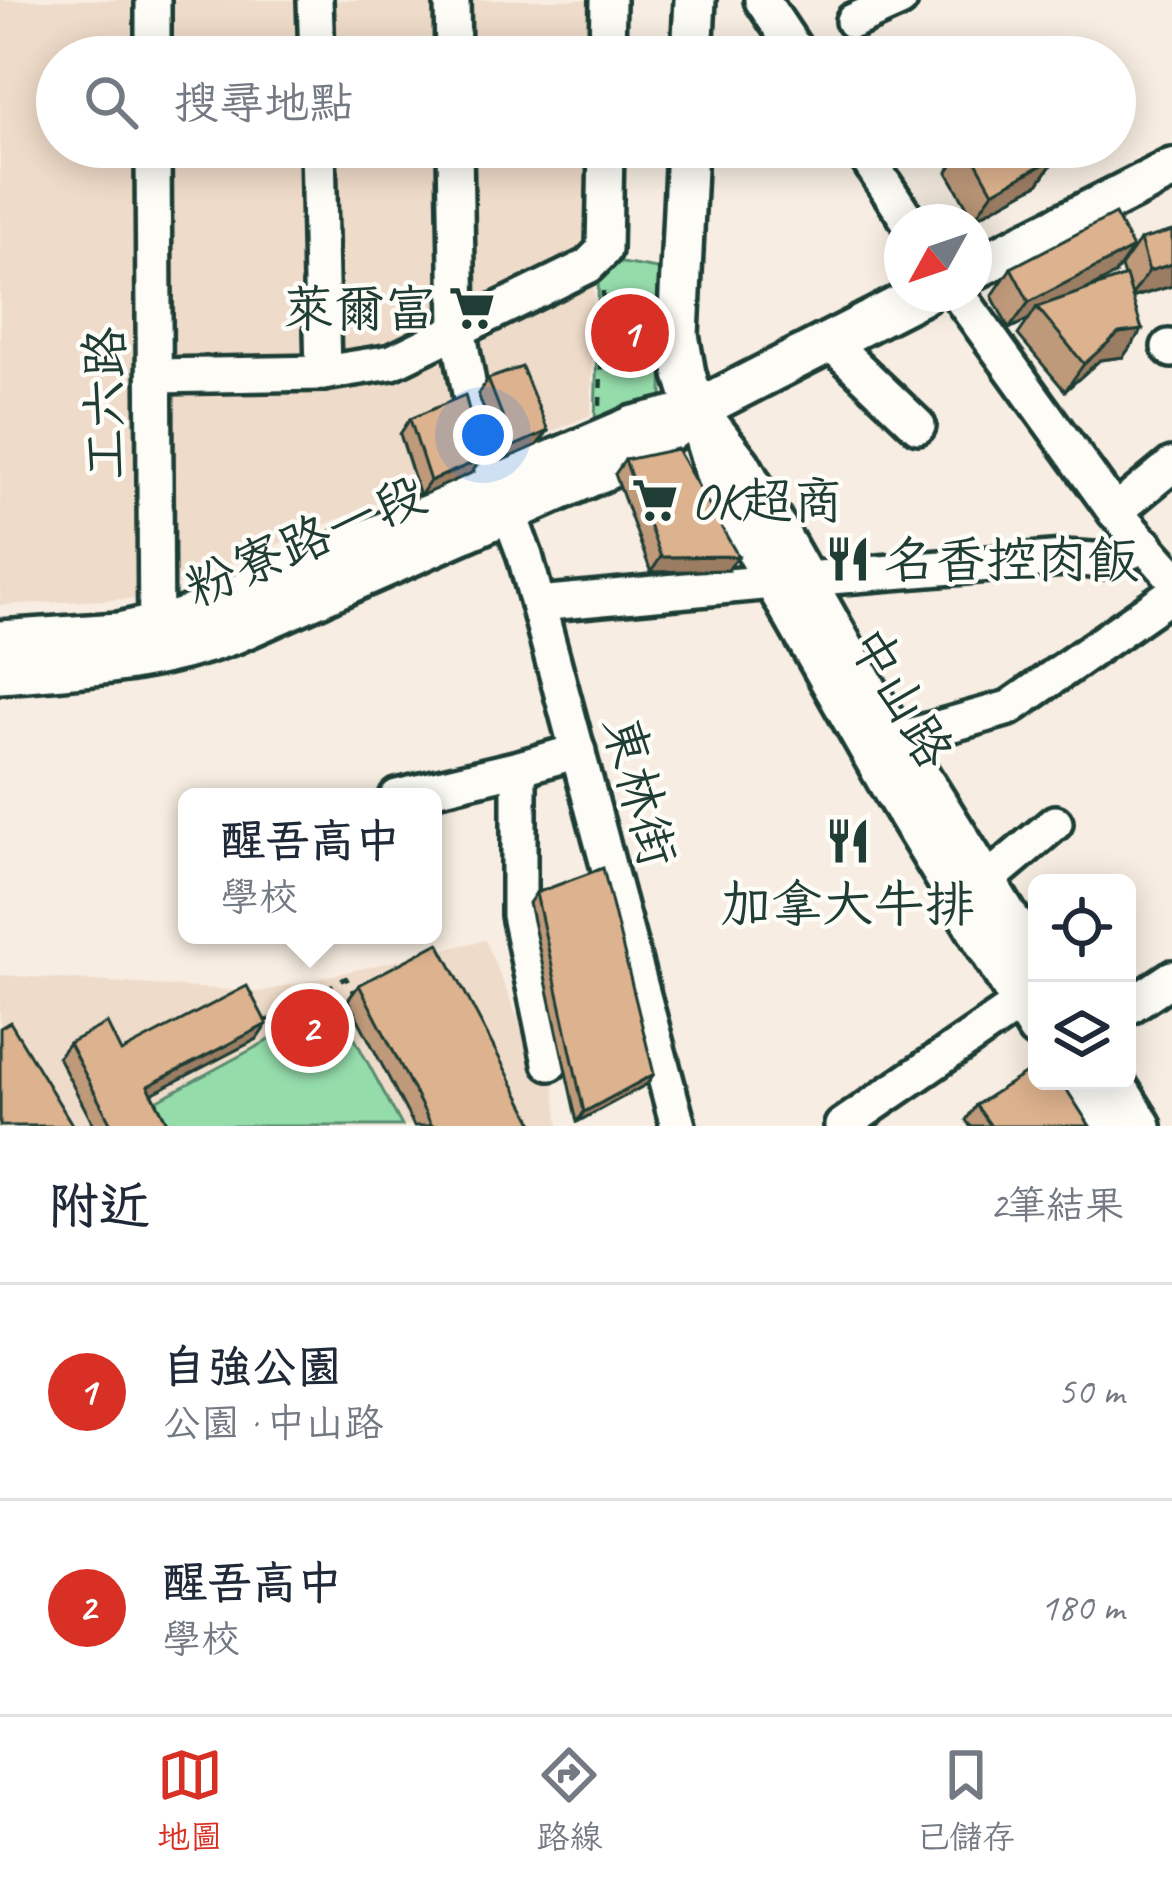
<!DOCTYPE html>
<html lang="zh-TW">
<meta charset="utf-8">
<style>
:root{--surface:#fff;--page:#f6f6f7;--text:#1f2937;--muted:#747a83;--line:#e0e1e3;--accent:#d93025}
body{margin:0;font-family:Caveat,"LXGW WenKai TC",sans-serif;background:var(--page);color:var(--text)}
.controls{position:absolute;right:36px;bottom:36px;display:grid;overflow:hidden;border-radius:18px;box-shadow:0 6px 30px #0003}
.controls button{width:108px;height:108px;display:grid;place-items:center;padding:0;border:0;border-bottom:3px solid var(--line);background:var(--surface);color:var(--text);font:60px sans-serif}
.compass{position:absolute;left:884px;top:204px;width:108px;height:108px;border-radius:50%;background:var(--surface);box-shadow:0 6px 30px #0003;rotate:230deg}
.you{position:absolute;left:483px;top:435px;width:42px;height:42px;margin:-30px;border:9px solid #fff;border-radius:50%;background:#1a73e8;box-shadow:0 0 0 18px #1a73e833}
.badge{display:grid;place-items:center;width:78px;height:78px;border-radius:50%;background:var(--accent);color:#fff;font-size:39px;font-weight:700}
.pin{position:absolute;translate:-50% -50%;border:6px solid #fff;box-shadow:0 3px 12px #0006}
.popup{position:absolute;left:178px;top:788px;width:264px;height:156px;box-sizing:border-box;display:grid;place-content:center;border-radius:18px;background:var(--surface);filter:drop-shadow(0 3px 9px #0005);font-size:39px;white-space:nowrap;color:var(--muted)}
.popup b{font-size:45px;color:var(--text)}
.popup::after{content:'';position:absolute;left:50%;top:100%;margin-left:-24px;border:24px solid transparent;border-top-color:var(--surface)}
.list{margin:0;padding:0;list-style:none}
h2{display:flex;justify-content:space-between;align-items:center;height:156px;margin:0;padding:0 48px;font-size:51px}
h2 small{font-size:39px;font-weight:400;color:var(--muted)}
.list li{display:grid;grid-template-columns:78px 1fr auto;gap:36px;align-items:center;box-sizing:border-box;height:216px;padding:0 48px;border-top:3px solid var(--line)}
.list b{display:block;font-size:45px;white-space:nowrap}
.list p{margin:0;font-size:39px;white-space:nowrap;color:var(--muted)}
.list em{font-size:39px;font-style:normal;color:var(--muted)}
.icon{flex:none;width:66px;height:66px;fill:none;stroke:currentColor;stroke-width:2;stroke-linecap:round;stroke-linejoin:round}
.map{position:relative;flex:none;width:1172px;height:1126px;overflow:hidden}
.search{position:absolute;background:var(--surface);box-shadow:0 6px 30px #0003;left:36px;right:36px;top:36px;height:132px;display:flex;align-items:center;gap:30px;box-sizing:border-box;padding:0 42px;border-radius:66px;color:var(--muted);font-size:45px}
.sheet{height:588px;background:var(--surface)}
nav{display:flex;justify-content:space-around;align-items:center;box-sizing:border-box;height:168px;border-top:3px solid var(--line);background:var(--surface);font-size:33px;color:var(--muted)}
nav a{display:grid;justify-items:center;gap:6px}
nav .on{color:var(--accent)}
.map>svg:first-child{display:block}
</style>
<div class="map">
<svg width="1172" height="1126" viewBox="0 0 1172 1126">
<rect width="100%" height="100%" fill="#f7ede2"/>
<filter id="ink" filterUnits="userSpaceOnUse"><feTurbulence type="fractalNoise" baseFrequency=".00833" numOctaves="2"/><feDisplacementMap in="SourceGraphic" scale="24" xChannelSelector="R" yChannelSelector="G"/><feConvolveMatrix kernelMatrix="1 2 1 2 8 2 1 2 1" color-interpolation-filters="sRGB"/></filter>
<g filter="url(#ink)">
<g fill="#efdbc9">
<polygon points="0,0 600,0 599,57 57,57 57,147 597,147 591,415 147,598 0,605"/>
<polygon points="485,940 525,1035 554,1086 559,1126 0,1126 0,975 260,992"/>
</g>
<g fill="#95dcab" stroke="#5a8c70" stroke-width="3">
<polygon points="599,259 663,270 662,396 595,426"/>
<polygon points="336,1004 402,1126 158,1126 147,1106"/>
</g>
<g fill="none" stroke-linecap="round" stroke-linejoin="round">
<g stroke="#1f3d34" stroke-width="42">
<g id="minor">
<polyline points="153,0 153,57"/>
<polyline points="315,0 317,57"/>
<polyline points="452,0 453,57"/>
<polyline points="762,0 800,57"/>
<polyline points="853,21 900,0"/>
<polyline points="607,57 608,0"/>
<polyline points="153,147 156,649"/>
<polyline points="318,147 323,373"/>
<polyline points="455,147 458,329 476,425 525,556 678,1126"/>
<polyline points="860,147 909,222"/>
<polyline points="958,294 1115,512 1172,576"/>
<polyline points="829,341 918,426"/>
<polyline points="1169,347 1172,350"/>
<polyline points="155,376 323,373 392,362 588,266 604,250 606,147"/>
<polyline points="1115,512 1172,465"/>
<polyline points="806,579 1064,558 1107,561 1146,545"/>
<polyline points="538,604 772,582"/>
<polyline points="896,740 1009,708 1172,594"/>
<polyline points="397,797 519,768"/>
<polyline points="985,882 1055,823"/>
<polyline points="1127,1008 1172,978"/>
<polyline points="550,1063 519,915 519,768 578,751"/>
<polyline points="842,1126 1021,1003"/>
</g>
</g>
<g stroke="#1f3d34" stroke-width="48">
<g id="major">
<polyline points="692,57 695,0"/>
<polyline points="687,147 678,335 685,374 719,484 894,792 1037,1028"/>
<polyline points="974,269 1172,169"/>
<polyline points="711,428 740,465 879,711 1037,964"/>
<polyline points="0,641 119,633 182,619 634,426 679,415"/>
<path d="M0,673C88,666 151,664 235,633L641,454L696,410L923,294"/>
<polyline points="1071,1081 1100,1126"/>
<polyline points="1113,1081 1141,1126"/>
</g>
</g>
<g stroke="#1f3d34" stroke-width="4.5" stroke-dasharray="9 9" stroke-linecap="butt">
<polyline points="600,406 603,291"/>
<polyline points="262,1023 346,978 355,994"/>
</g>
<use href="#minor" stroke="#fdfcf7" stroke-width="33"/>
<use href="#major" stroke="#fdfcf7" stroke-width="39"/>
</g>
<g fill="#be997a" stroke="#1f3d34" stroke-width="3">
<polygon points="965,147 1077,147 1056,158 1038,184 974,219 947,172"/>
<polygon points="1140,240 1172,286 1132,298 1142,330 1123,357 1100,360 1065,391 1018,335 1029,319 1009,329 992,296 1011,268 1114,275 1084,291 1124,277 1121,267"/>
<polygon points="488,379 548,431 537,445 503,460 478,394"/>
<polygon points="410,419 471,473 420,496 400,434"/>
<polygon points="625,460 728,570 651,572 615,474"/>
<polygon points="536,893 647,1084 577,1122 529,903"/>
<polygon points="359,985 535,1126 414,1126 348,1000"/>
<polygon points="257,1039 152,1093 169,1126 94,1126 58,1057 69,1043 121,1052"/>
<polygon points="976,1105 1090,1126 970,1126 966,1120"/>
</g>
<g fill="#9b7d63" stroke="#1f3d34" stroke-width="3">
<polygon points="1057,147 1077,147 1056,158 1038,184 974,219 993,192 1046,163"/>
<polygon points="1133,248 1114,275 1041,313 1037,307 1029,319 1009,329 1029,302"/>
<polygon points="1172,264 1172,286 1130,298 1149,271"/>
<polygon points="1142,330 1123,357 1100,360 1065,391 1084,364 1119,333"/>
<polygon points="548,431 537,445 503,460 514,446"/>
<polygon points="482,459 471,473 420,496 430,481"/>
<polygon points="738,556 728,570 651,572 661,557"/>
<polygon points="267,1024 257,1039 138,1101 148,1086"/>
<polygon points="654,1074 647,1084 577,1122 584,1112"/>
</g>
<g fill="#ddb28e" stroke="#1f3d34" stroke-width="3">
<polygon points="968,147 1052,147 1057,156 993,192"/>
<polygon points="1115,214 1133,248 1029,302 1011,268"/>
<polygon points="1172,231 1172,264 1149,271 1140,240"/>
<polygon points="1126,276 1142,330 1119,333 1084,364 1037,307"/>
<polygon points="522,367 548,431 514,446 488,379"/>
<polygon points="465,395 482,459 430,481 410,419"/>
<polygon points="677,449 738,556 661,557 625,460"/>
<polygon points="603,868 654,1074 584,1112 536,893"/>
<polygon points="439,943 535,1126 432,1126 359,985"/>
<polygon points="247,986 267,1024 148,1086 169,1126 112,1126 69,1043 107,1023 121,1052"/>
<polygon points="10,1022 73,1126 0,1126 0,1028"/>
<polygon points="1037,1066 1037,1081 1061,1081 1090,1126 991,1126 976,1105"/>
</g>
</g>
<defs>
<g id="supermarket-bare" transform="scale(3.6)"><path d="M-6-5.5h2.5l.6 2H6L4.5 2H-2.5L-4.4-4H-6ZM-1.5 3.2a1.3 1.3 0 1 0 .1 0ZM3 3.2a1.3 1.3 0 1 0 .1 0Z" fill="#1f3d34" stroke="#fdfcf7" stroke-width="2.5" paint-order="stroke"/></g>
<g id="restaurant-bare" transform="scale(3.6)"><path d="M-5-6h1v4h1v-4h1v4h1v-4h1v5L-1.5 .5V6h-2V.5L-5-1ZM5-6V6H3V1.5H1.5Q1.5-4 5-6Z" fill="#1f3d34" stroke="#fdfcf7" stroke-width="2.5" paint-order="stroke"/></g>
</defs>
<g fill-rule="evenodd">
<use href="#supermarket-bare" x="472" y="308"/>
<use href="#supermarket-bare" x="655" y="500"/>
<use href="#restaurant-bare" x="848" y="559"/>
<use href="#restaurant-bare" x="848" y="841"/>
</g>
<g text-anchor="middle" stroke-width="9" stroke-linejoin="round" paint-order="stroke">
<g font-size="51" fill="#1f3d34" stroke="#fdfcf7" text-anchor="start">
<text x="436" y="326" text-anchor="end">萊爾富</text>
<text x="691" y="518">OK超商</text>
<text x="884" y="577">名香控肉飯</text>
<text x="848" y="921" text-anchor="middle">加拿大牛排</text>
</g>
<g font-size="51" fill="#1f3d34" stroke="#fdfcf7">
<text transform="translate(104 403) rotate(-90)" y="18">工六路</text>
<text transform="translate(305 540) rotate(-23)" y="18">粉寮路一段</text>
<text transform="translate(902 697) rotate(60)" y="18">中山路</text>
<text transform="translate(641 791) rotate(75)" y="18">東林街</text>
</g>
</g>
</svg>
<div class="controls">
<button><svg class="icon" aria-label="locate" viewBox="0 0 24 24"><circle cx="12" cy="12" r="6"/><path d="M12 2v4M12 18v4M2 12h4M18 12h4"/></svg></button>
<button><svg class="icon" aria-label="layers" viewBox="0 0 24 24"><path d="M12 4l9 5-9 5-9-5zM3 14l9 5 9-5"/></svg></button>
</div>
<svg class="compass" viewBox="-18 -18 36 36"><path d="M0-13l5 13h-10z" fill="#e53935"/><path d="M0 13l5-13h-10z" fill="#747a83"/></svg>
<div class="you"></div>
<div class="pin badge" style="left:630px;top:333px">1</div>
<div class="pin badge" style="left:310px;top:1028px">2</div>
<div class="popup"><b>醒吾高中</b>學校</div>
<div class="search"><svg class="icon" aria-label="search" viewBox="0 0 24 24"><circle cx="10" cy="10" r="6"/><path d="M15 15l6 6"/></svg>搜尋地點</div>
</div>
<section class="sheet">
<h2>附近<small>2筆結果</small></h2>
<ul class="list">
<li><span class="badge">1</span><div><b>自強公園</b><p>公園 · 中山路</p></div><em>50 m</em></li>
<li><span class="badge">2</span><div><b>醒吾高中</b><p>學校</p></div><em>180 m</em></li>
</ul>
</section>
<nav>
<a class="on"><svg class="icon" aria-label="map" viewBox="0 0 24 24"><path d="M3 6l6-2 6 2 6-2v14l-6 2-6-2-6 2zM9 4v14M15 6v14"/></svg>地圖</a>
<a><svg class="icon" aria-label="directions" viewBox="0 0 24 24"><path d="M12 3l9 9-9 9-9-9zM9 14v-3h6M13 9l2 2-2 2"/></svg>路線</a>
<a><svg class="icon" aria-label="saved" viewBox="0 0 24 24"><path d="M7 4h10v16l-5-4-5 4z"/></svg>已儲存</a>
</nav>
